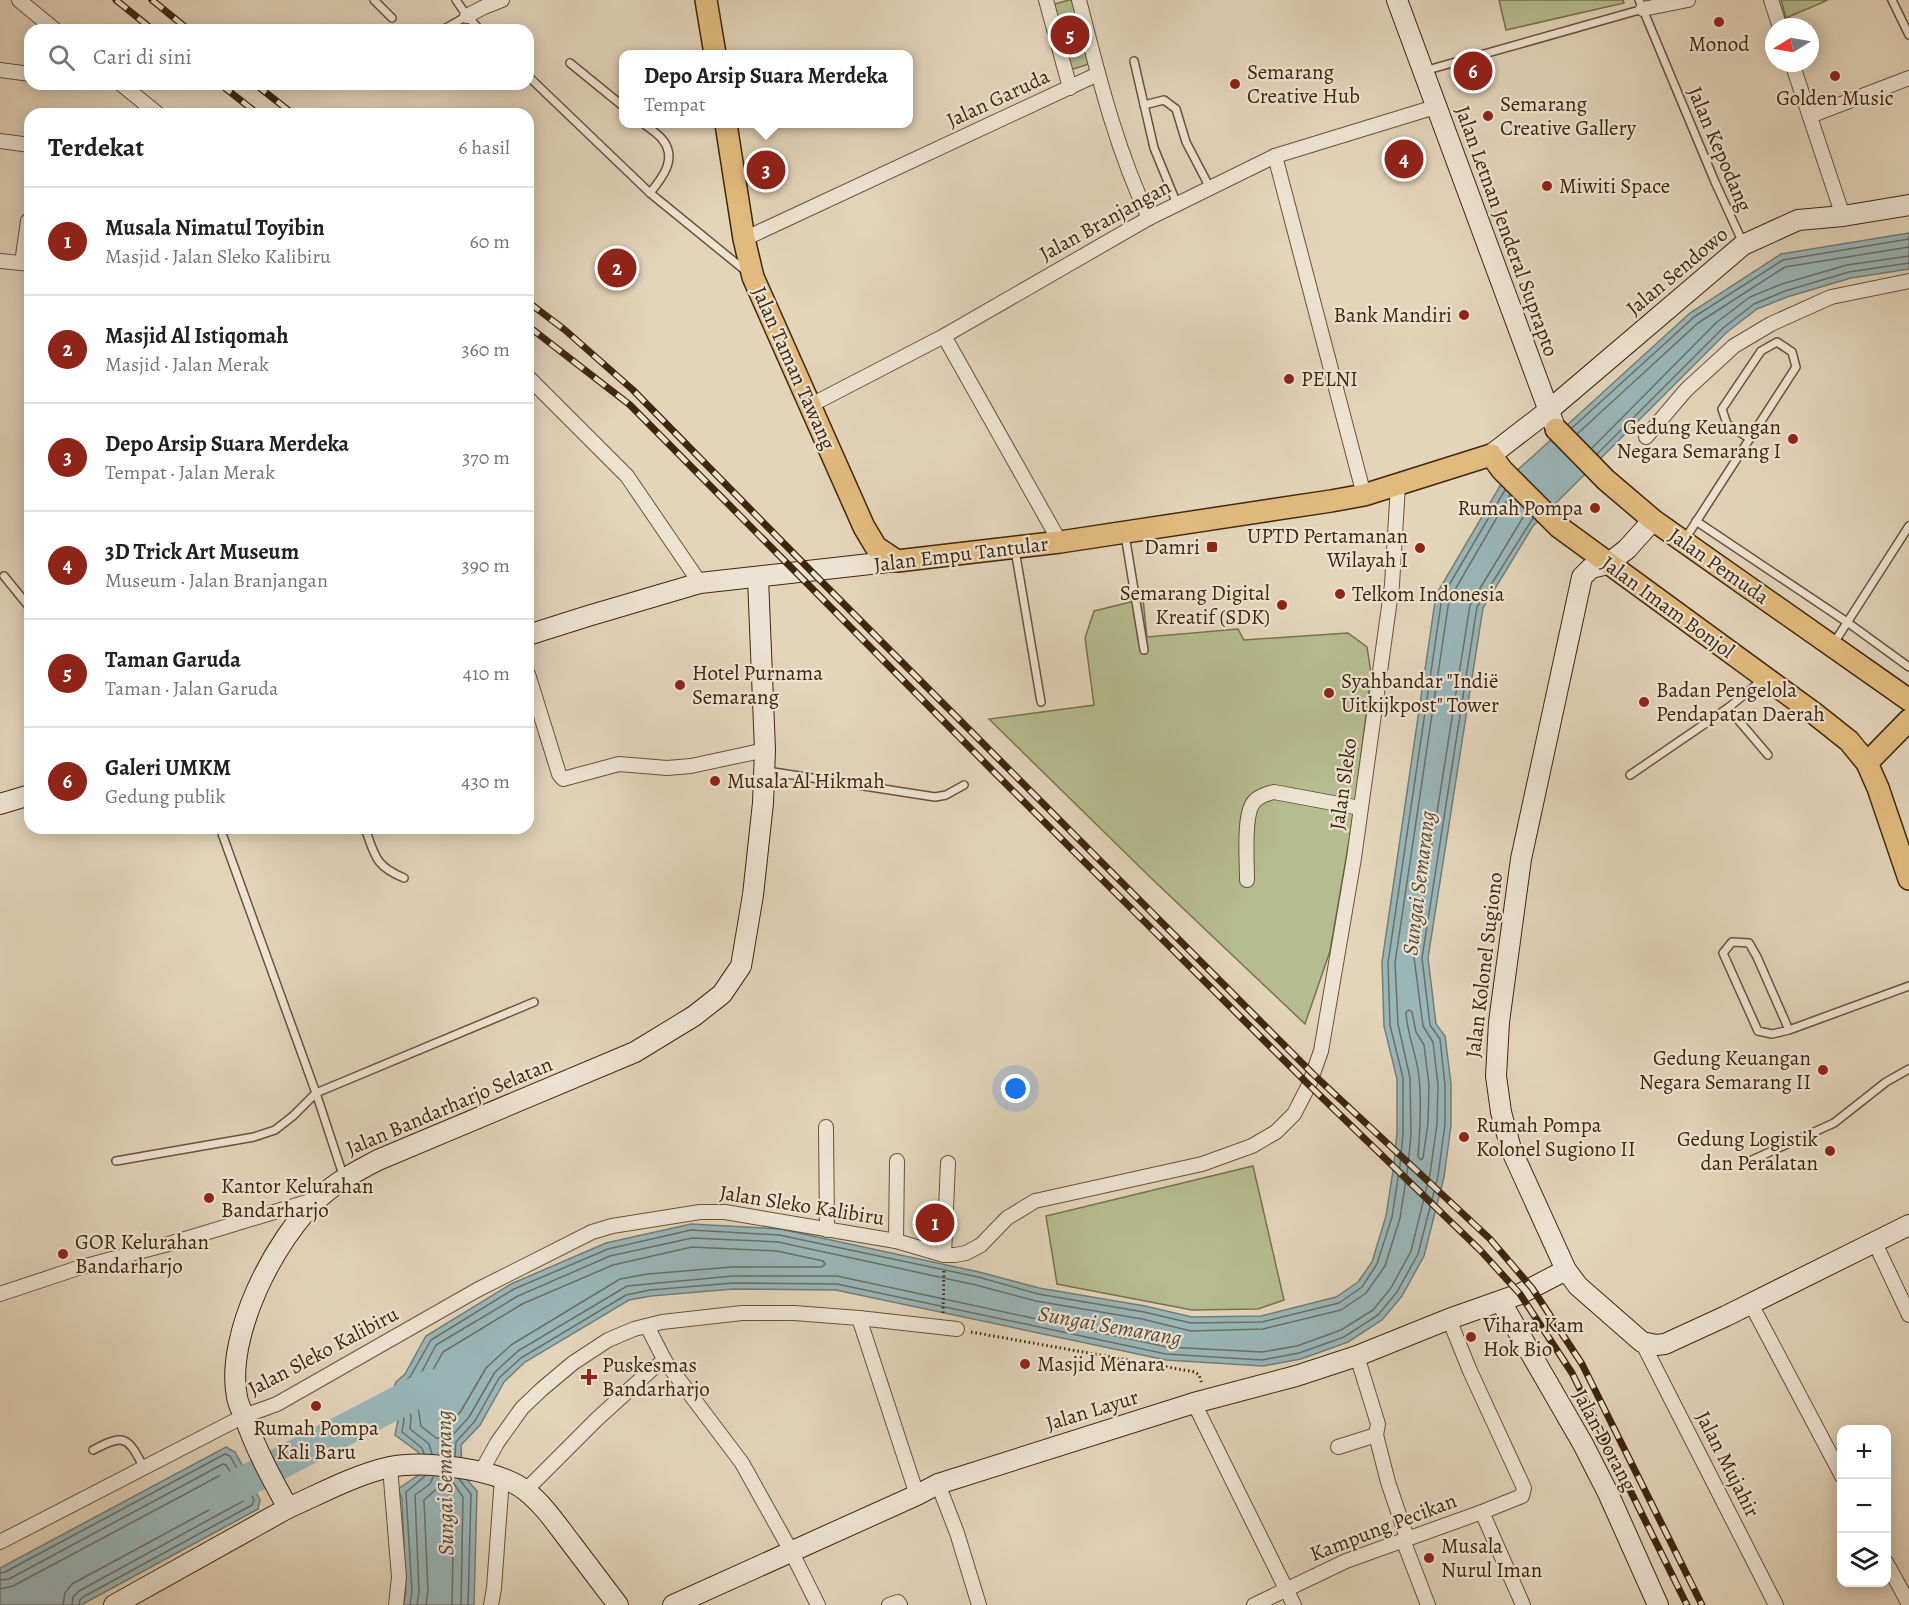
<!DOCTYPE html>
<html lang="id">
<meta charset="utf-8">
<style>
:root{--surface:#fff;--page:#f2f2f2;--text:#202124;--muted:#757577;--line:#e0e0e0;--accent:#8f2418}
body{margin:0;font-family:Alegreya,serif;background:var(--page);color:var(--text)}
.controls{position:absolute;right:18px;bottom:18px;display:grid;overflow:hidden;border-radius:12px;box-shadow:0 3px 15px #0003}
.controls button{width:54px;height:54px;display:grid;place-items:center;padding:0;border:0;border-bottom:2px solid var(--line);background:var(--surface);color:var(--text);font:30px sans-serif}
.compass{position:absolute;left:1765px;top:18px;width:54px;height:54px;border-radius:50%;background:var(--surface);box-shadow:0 3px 15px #0003;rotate:259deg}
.you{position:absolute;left:1016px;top:1089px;width:21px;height:21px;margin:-15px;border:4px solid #fff;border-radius:50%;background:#1a73e8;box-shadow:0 0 0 9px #1a73e833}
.badge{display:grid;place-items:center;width:39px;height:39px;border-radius:50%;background:var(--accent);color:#fff;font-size:20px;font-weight:700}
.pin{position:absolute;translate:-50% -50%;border:3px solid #fff;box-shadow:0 2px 6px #0006}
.popup{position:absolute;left:619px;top:50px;width:294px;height:78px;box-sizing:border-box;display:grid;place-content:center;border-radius:12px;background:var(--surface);filter:drop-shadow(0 2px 4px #0005);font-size:20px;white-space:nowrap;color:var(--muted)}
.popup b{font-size:22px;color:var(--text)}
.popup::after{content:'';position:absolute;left:50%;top:100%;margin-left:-12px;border:12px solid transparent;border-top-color:var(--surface)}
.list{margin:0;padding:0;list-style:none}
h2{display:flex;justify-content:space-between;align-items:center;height:78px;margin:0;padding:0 24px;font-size:26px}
h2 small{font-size:20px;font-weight:400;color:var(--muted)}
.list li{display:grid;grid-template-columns:39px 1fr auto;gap:18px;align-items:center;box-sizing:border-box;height:108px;padding:0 24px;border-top:2px solid var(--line)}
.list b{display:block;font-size:22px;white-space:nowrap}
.list p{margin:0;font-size:20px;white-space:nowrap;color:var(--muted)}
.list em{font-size:20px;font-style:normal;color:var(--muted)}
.icon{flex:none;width:33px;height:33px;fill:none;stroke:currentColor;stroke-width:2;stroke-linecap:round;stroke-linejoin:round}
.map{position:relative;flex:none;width:1909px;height:1605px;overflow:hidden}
.search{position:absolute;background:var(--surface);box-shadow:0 3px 15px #0003;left:24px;top:24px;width:510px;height:66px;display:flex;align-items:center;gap:15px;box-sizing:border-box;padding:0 21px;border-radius:18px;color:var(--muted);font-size:22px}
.panel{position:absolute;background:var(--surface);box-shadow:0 3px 15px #0003;left:24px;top:108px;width:510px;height:726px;border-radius:18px}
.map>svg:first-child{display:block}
</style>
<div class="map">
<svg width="1909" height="1605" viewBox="0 0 1909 1605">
<rect width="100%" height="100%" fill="#e3d4ba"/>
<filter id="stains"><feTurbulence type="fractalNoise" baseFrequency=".00333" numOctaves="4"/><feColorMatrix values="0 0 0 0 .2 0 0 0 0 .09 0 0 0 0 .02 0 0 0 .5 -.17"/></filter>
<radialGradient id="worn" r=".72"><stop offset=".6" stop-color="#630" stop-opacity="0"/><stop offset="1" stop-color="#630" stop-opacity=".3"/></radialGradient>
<g fill="#b5bc8f" stroke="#7a714e" stroke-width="1.5">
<polygon points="1069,0 1073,0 1092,63 1067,71 1048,6"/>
<polygon points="1499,0 1623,0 1624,3 1506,30"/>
<polygon points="1781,0 1828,0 1786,18"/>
<polygon points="1143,599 1147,637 1238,629 1244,640 1348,633 1367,647 1371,673 1355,807 1330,951 1305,1024 1151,878 989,719 1094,705 1085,638 1094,611"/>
<polygon points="1253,1166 1284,1300 1258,1309 1192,1310 1057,1284 1046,1216"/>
</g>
<g fill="#99b6b9" stroke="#757c75" stroke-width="1.5">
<polygon points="1909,233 1909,269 1851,278 1787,297 1757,309 1727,332 1533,526 1483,608 1428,958 1436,1024 1445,1036 1451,1084 1451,1125 1444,1177 1424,1256 1402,1296 1382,1320 1348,1342 1301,1359 1263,1366 1166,1360 836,1290 733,1289 651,1296 629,1300 525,1362 504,1382 480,1425 461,1445 462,1474 477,1491 474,1605 403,1605 406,1592 402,1499 398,1489 420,1474 418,1452 395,1435 398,1420 393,1390 396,1382 405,1374 426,1336 511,1284 606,1243 691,1224 780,1229 979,1272 1039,1288 1145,1306 1192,1317 1261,1316 1336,1297 1358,1282 1372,1262 1386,1216 1394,1164 1397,1133 1397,1079 1384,1026 1382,962 1436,595 1500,486 1690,313 1781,254"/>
<polygon points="226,1447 235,1452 245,1470 251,1468 259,1482 253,1486 260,1500 258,1509 81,1605 0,1605 0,1568"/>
</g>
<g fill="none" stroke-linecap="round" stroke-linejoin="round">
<g stroke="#6c6e64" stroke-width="1.5">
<polyline points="1572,428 1694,317 1783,260 1909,239"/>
<polyline points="1577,434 1698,323 1785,267 1909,247"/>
<polyline points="1592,448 1717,322 1750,297 1782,284 1847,265 1909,256"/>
<polyline points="1597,454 1723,328 1754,304 1785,291 1849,272 1909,263"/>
<path d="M1409,1010L1412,1012L1416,1032L1424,1045L1429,1085L1428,1123L1423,1158L1421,1160L1418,1157C1420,1131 1422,1103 1419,1077C1417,1055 1407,1035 1406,1012Z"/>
<polygon points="692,1247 777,1251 823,1261 825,1264 822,1267 732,1267 648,1274 620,1279 511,1345 486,1368 461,1411 439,1438 436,1438 421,1426 416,1395 424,1386 443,1352 522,1304 613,1265"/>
<polyline points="424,1454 422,1448 402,1432 404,1420 399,1391 401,1386 410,1377 431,1340 514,1289 608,1249 691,1230 779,1235 978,1277 1038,1294 1144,1312 1191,1323 1262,1322 1339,1303 1362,1287 1377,1264 1392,1217 1400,1165 1403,1134 1403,1078 1390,1025 1388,963 1442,597 1505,490"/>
<polyline points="432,1454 429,1444 410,1429 411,1418 407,1392 417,1381 436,1345 518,1296 610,1256 692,1238 778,1242 976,1285 1036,1301 1142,1319 1191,1331 1263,1329 1341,1310 1366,1293 1385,1266 1400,1218 1408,1166 1411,1134 1410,1078 1398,1024 1395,963 1449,600 1510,495"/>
<polyline points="448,1455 449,1439 469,1417 495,1372 518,1351 627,1286 733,1276 837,1276 1167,1347 1262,1352 1297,1346 1341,1330 1373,1310 1391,1288 1411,1251 1430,1174 1437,1124 1438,1085 1433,1042 1423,1026 1414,957 1470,605 1522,519 1528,513"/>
<polyline points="455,1456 456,1442 475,1421 499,1378 521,1358 626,1295 650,1290 733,1283 837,1284 1166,1354 1262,1360 1299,1353 1344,1337 1378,1315 1397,1292 1418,1254 1438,1176 1445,1124 1445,1085 1440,1039 1430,1025 1422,958 1477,607 1533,518"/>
<polyline points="450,1478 463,1497 461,1605"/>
<polyline points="459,1479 471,1494 468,1605"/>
<polyline points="0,1573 5,1572 225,1454 230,1456 240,1474 249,1477 248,1488 254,1500 252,1505 83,1597 80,1600 79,1605"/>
<path d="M0,1580L9,1579L223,1464L226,1465C233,1477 243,1487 243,1501L79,1591L73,1597L72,1605"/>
<polyline points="0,1589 13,1586 219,1476 222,1477 231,1488 232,1495 231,1498 72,1584 65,1593 63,1605"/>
<polyline points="410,1605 412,1592 406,1492 425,1476"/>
<polyline points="417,1605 419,1591 415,1495 430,1484 433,1477"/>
<polyline points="426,1605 428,1591 424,1500 441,1485 454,1500 452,1605"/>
</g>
<polyline stroke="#99b6b9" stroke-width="32" points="217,1496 431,1385"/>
<g stroke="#685239" stroke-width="10">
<g id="lane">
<polyline points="374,0 392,18"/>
<polyline points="456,0 467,16 480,30"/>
<polyline points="1639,0 1715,182 1743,243"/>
<polyline points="1892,0 1909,35"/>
<polyline points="444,29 467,16"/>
<polyline points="1134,61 1154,148 1177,204"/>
<polyline points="570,63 624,107"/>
<polyline points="1424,71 1643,9"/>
<polyline points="528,76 650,193 747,272"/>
<polyline points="1144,105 1164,100 1176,109 1186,142 1210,188"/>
<path d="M644,124C649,128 657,133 662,139C678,158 663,177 650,193"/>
<polyline points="1696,521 1847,622 1909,667"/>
<polyline points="1125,535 1144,650"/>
<polyline points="1685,539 1796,367 1792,352 1777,342 1761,351 1722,409 1727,424 1749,438"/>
<polyline points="1015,550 1041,702"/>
<polyline points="4,576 30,608"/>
<polyline points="1834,643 1909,526"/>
<polyline points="1728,708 1768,755"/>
<polyline points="767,771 935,797 946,795 964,785"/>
<polyline points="1630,775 1728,708 1756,685 1761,678"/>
<polyline points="220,828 316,1093 344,1178"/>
<path d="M365,828C375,856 375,866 404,878"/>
<polyline points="1789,1030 1757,957 1749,943 1732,942 1723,953 1758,1031 1772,1034 1789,1030 1909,986"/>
<polyline points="1752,1160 1834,1123 1886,1082 1909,1069"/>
<polyline points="116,1161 254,1137 275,1130 293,1116 316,1093 534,1002"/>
<path d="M93,1450C125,1433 128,1437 144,1468"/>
</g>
</g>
<g stroke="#685239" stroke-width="16">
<g id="street">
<polyline points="19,0 55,30"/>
<polyline points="1046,0 1070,88"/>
<path d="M1079,0C1098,74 1116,149 1149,218"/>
<polyline points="1771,0 1780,27"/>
<polyline points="1643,9 1688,0"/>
<polyline points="467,16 484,7 502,0"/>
<polyline points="1792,63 1843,216"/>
<polyline points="0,70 30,74"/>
<polyline points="121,84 158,114"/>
<polyline points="1810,116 1909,78"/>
<polyline points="0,141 30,145"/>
<polyline points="1275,156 1364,495"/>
<polyline points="744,239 1098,74"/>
<polyline points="0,261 30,264"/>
<polyline points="22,263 28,221"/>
<polyline points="944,336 1060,542"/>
<polyline points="528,377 627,476 700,583"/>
<polyline points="811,405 944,336 1149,218 1275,156 1435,107"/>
<polyline points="1646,437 1686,390 1734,346 1771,324 1831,297 1909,281"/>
<polyline points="528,674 559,774 563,779 619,764 667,768 691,766 765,750"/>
<path d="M1247,880C1247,862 1244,822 1251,807C1254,798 1265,794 1274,792L1360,808"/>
<polyline points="826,1127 827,1230"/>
<polyline points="896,1241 897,1161"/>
<polyline points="1875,1243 1909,1315"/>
<polyline points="944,1255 948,1163"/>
<polyline points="0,1294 78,1268 172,1243 317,1199"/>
<polyline points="1751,1304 1842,1476"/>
<polyline points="859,1318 957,1329"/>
<polyline points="647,1326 665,1361 742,1463 791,1551 818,1605"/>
<polyline points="1642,1342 1776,1605"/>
<polyline points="1194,1403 1294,1605"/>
<polyline points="1376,1435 1388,1482 1407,1538"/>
<polyline points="1338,1447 1376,1435 1378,1424 1357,1356"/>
<polyline points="390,1467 399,1577 396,1605"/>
<polyline points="481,1472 497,1443 522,1408 542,1389 573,1363 608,1340 634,1329 662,1322 742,1313 794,1313 859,1318 917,1495"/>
<polyline points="938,1484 957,1533 979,1605"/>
<polyline points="526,1490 597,1419 652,1369 665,1361"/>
<polyline points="1482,1512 1523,1605"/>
<polyline points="1403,1540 1428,1605"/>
<polyline points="0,1542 244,1416 277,1404 477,1290 592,1232 612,1226 700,1212 725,1212 896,1241 944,1255 955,1255 966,1253 981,1245 1007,1218 1035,1201 1202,1164 1252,1146 1276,1132 1294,1114 1309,1085 1321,1051 1354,858 1392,585 1398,485"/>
<polyline points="1886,1562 1909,1604"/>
<polyline points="491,1605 494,1588 502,1478"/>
<polyline points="889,1605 898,1602 900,1605"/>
<polyline points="1254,1605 1346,1561 1482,1512 1522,1496 1524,1488 1470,1371 1449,1319"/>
</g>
</g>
<g stroke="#3f260e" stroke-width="22">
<g id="secondary">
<polyline points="1397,0 1553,422"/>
<polyline points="1491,455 1548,411 1743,245 1798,220 1843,216 1909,205"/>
<polyline points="1653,520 1627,549 1608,564 1591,568 1582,577 1521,859 1499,1022 1496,1076 1501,1112 1511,1149 1566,1270 1578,1286 1642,1342 1656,1345 1665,1344 1726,1316 1909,1225"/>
<polyline points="528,635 588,616 700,583 897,561"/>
<polyline points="0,804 30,795"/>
<polyline points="1501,1302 1583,1444 1608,1493 1658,1605"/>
<polyline points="114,1605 288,1508"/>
<path d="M618,1605C602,1584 587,1564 571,1543C557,1525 544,1505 526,1491C499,1469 424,1460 390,1467C354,1475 320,1494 288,1508C272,1479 256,1450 245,1418C242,1411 238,1404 237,1397C225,1335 275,1238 320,1197C338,1181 357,1171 378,1160L635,1052L694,1016L722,994L741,966L753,895L763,803L765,750L758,578"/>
<polyline points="673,1605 917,1495 938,1484 1194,1403 1296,1376 1357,1356 1449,1319 1520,1294 1566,1270"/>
</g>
</g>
<g stroke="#3f260e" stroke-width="24">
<g id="primary">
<polyline points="706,0 715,54"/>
<polyline points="726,124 744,239 753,277 864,527 876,547 897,561 1060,542 1331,501 1364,495 1491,455 1502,470 1559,527 1815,714 1849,741 1867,763 1878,788 1909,879"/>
<polyline points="1556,429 1606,480 1653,520 1909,700"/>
<polyline points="1867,763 1909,720"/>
</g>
</g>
<g stroke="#3f260e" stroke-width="3" stroke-dasharray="1.5 3" stroke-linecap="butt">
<polyline points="943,1313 944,1268"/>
<polyline points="971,1332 1195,1372 1199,1375 1202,1384"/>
</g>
<use href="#lane" stroke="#ede3d2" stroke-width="7"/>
<use href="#street" stroke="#ede3d2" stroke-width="14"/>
<use href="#secondary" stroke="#ede3d2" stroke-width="20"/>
<use href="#primary" stroke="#e2ba7d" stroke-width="21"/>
<g stroke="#3f260e" stroke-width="7">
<g id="rail">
<polyline points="116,0 153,30"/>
<polyline points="152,0 189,30"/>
<polyline points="220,84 258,114"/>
<polyline points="255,84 293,114"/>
<polyline points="528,302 565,330 633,390 811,571 1313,1074 1490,1239 1532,1288 1582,1364 1702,1605"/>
<polyline points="528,326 630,405 993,771 1309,1085 1480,1250 1520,1294 1572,1373 1687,1605"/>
</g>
</g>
<use href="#rail" stroke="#ede3d2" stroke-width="4.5" stroke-dasharray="14" stroke-linecap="butt"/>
</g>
<g fill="#8f2418" stroke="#ede3d2" stroke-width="2">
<circle cx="1719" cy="22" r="6"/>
<circle cx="1835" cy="76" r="6"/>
<circle cx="1235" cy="84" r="6"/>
<circle cx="1488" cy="116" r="6"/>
<circle cx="1547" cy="186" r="6"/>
<circle cx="1464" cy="315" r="6"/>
<circle cx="1289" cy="379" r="6"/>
<circle cx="1793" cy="439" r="6"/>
<circle cx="1595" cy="508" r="6"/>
<rect x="1206" y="541" width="12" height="12" rx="3"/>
<circle cx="1420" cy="548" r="6"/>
<circle cx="1340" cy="594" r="6"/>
<circle cx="1282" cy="605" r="6"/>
<circle cx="680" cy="685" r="6"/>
<circle cx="1329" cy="693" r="6"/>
<circle cx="1644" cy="702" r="6"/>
<circle cx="715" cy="781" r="6"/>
<circle cx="1823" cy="1070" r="6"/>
<circle cx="1464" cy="1137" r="6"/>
<circle cx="1830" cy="1151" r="6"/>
<circle cx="209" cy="1198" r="6"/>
<circle cx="63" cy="1254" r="6"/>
<circle cx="1471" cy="1337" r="6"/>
<circle cx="1025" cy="1364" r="6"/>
<path d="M586 1368h6v6h6v6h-6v6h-6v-6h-6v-6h6z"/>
<circle cx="316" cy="1406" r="6"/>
<circle cx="1429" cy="1558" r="6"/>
</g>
<g text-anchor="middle" stroke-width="4.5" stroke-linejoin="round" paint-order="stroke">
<g font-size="21" fill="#3f260e" stroke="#ede3d2" text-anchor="start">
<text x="1719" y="51" text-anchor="middle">Monod</text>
<text x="1247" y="79">Semarang<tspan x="1247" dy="24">Creative Hub</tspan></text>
<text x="1835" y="105" text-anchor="middle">Golden Music</text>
<text x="1500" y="111">Semarang<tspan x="1500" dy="24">Creative Gallery</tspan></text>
<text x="1559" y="193">Miwiti Space</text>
<text x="1452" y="322" text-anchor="end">Bank Mandiri</text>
<text x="1301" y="386">PELNI</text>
<text x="1781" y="434" text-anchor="end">Gedung Keuangan<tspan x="1781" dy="24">Negara Semarang I</tspan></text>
<text x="1583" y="515" text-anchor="end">Rumah Pompa</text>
<text x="1408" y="543" text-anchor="end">UPTD Pertamanan<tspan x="1408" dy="24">Wilayah I</tspan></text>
<text x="1200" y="554" text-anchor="end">Damri</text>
<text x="1270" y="600" text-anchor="end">Semarang Digital<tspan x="1270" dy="24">Kreatif (SDK)</tspan></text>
<text x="1352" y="601">Telkom Indonesia</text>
<text x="692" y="680">Hotel Purnama<tspan x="692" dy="24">Semarang</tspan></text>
<text x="1341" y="688">Syahbandar "Indië<tspan x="1341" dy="24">Uitkijkpost" Tower</tspan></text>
<text x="1656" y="697">Badan Pengelola<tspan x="1656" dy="24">Pendapatan Daerah</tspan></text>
<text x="727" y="788">Musala Al Hikmah</text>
<text x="1811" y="1065" text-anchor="end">Gedung Keuangan<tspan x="1811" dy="24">Negara Semarang II</tspan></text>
<text x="1476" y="1132">Rumah Pompa<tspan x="1476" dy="24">Kolonel Sugiono II</tspan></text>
<text x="1818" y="1146" text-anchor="end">Gedung Logistik<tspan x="1818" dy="24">dan Peralatan</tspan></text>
<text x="221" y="1193">Kantor Kelurahan<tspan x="221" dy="24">Bandarharjo</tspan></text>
<text x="75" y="1249">GOR Kelurahan<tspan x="75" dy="24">Bandarharjo</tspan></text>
<text x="1483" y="1332">Vihara Kam<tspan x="1483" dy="24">Hok Bio</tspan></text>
<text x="1037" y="1371">Masjid Menara</text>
<text x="602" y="1372">Puskesmas<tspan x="602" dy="24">Bandarharjo</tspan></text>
<text x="316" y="1435" text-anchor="middle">Rumah Pompa<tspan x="316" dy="24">Kali Baru</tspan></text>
<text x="1441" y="1553">Musala<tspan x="1441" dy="24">Nurul Iman</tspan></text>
</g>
<g font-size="21" fill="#3f260e" stroke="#ede3d2">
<text transform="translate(998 98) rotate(-25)" y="7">Jalan Garuda</text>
<text transform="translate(1720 149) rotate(67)" y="7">Jalan Kepodang</text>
<text transform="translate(1105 220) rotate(-29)" y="7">Jalan Branjangan</text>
<text transform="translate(1507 231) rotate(70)" y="7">Jalan Letnan Jenderal Suprapto</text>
<text transform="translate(1677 271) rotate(-40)" y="7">Jalan Sendowo</text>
<text transform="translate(794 368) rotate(66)" y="7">Jalan Taman Tawang</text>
<text transform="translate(961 554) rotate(-7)" y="7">Jalan Empu Tantular</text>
<text transform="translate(1719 566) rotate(35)" y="7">Jalan Pemuda</text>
<text transform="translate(1668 607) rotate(36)" y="7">Jalan Imam Bonjol</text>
<text transform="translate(1343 784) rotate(-82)" y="7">Jalan Sleko</text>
<text transform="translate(1484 965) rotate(-83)" y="7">Jalan Kolonel Sugiono</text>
<text transform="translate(449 1106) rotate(-23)" y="7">Jalan Bandarharjo Selatan</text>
<text transform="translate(802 1205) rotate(9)" y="7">Jalan Sleko Kalibiru</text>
<text transform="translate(323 1351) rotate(-28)" y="7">Jalan Sleko Kalibiru</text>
<text transform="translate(1092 1410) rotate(-17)" y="7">Jalan Layur</text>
<text transform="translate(1605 1440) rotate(62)" y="7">Jalan Dorang</text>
<text transform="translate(1728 1464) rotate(63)" y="7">Jalan Mujahir</text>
<text transform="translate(1383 1527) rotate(-21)" y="7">Kampung Pecikan</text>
</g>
<g font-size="22" font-style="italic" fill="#564a39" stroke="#ede3d2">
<text transform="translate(1418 883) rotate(-83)" y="8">Sungai Semarang</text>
<text transform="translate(1110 1325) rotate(10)" y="8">Sungai Semarang</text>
<text transform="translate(444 1483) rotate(-91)" y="8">Sungai Semarang</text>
</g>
</g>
<rect width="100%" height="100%" filter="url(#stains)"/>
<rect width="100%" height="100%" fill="url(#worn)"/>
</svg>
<div class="controls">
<button>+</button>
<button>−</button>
<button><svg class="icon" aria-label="layers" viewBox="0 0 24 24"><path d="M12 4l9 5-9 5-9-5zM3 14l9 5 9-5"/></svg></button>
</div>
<svg class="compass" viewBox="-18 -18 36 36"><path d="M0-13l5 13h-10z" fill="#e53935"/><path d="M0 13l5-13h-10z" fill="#757577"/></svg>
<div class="you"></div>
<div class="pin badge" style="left:935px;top:1223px">1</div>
<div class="pin badge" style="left:617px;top:268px">2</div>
<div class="pin badge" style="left:766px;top:170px">3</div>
<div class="popup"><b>Depo Arsip Suara Merdeka</b>Tempat</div>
<div class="pin badge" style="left:1404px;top:159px">4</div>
<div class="pin badge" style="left:1070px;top:35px">5</div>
<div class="pin badge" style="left:1473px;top:71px">6</div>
<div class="search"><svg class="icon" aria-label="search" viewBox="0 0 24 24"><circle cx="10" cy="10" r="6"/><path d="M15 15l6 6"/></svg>Cari di sini</div>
<section class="panel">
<h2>Terdekat<small>6 hasil</small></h2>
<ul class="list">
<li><span class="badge">1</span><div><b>Musala Nimatul Toyibin</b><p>Masjid · Jalan Sleko Kalibiru</p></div><em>60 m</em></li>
<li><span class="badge">2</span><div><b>Masjid Al Istiqomah</b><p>Masjid · Jalan Merak</p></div><em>360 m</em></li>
<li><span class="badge">3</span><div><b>Depo Arsip Suara Merdeka</b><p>Tempat · Jalan Merak</p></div><em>370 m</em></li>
<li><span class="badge">4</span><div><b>3D Trick Art Museum</b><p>Museum · Jalan Branjangan</p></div><em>390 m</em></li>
<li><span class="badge">5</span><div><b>Taman Garuda</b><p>Taman · Jalan Garuda</p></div><em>410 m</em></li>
<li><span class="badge">6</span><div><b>Galeri UMKM</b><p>Gedung publik</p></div><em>430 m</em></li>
</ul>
</section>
</div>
